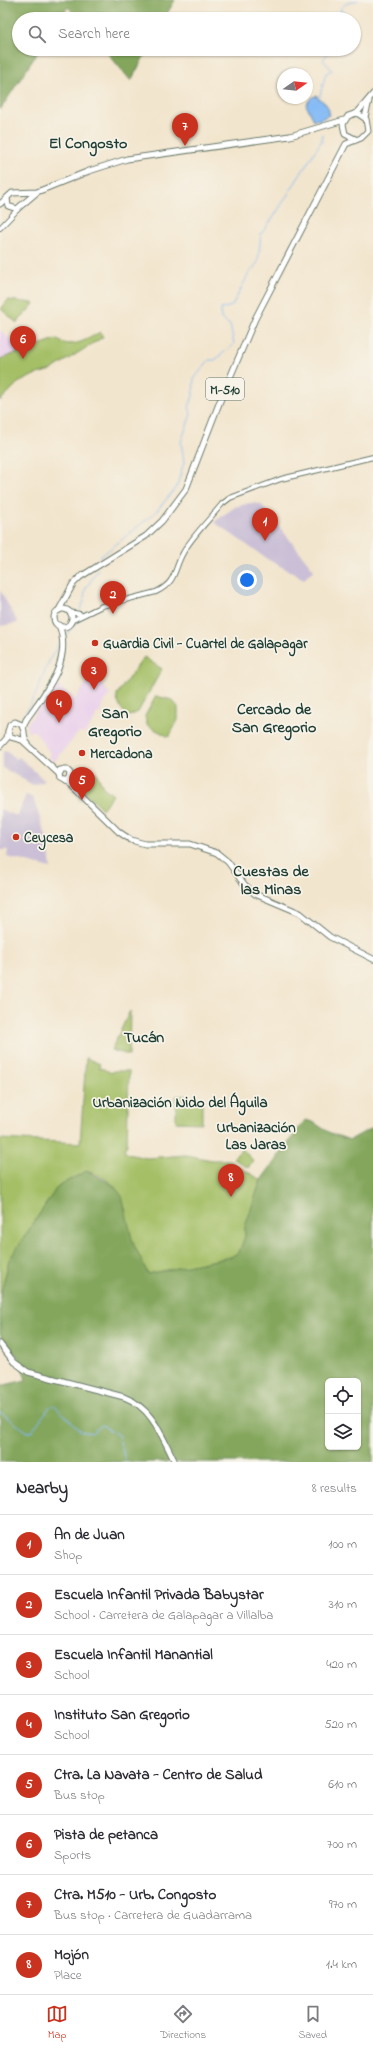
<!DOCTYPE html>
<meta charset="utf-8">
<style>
:root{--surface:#fff;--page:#f2f2f3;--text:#2b2b33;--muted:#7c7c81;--line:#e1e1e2;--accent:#c8321e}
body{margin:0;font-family:"Indie Flower",sans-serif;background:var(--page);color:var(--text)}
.controls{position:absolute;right:12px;bottom:12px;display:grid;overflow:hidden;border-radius:6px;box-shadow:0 1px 3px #0004}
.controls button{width:36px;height:36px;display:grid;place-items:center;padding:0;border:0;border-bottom:1px solid var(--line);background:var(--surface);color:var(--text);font:20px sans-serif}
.compass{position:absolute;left:277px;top:68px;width:36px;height:36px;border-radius:50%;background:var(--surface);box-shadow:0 1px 3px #0004;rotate:76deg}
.you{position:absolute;left:247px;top:580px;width:14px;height:14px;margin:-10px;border:3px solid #fff;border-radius:50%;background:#1a73e8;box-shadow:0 0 0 6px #1a73e833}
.badge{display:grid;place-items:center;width:26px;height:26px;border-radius:50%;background:var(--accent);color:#fff;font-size:13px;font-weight:700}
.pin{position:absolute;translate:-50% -33px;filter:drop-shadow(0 1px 2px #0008)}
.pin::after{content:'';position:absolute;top:21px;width:14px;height:12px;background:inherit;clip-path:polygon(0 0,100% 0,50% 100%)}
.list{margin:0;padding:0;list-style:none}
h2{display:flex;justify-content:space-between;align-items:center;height:52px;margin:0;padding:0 16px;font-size:17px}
h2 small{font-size:13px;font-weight:400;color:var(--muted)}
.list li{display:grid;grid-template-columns:26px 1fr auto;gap:12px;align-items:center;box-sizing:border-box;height:60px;padding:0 16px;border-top:1px solid var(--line)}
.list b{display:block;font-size:15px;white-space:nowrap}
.list p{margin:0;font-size:13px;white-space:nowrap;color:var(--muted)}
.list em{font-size:13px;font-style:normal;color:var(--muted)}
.icon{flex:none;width:22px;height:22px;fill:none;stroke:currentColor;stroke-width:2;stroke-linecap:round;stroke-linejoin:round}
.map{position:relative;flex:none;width:373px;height:1462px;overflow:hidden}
.search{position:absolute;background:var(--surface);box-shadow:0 1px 3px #0004;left:12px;right:12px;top:12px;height:44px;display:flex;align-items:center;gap:10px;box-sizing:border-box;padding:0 14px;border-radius:22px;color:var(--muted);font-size:15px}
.sheet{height:532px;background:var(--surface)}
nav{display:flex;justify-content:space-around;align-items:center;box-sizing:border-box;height:56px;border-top:1px solid var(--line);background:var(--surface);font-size:11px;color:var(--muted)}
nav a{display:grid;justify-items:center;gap:2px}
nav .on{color:var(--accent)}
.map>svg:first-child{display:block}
</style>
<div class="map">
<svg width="373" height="1462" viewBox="0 0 373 1462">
<rect width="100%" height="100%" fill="#f7f3e8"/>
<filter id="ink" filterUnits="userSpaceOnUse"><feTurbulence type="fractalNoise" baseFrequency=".025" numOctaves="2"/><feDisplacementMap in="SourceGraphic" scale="8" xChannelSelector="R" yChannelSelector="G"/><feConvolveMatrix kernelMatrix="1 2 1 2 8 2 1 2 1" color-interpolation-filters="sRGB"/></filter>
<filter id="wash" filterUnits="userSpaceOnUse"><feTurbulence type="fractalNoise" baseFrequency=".012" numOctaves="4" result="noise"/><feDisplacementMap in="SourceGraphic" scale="16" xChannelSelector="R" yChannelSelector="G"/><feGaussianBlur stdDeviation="0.9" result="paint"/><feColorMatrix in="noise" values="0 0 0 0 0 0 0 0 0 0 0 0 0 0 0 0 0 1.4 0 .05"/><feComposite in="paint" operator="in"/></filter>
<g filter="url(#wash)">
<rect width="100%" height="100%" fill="#f2e5cd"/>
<g fill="#ead1ec">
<polygon points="0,330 20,349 19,352 0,359"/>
<polygon points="93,674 100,680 110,695 106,699 99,714 96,714 95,719 85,733 78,733 54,762 49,757 50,753 35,731 27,732 27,724 55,684 75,699"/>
</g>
<g fill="#cabfd6">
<polygon points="250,503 261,504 314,570 304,579 267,559 214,522 235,507"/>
<polygon points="0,590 18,623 0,626"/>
<polygon points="6,750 16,759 19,757 45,781 33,785 3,768 3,751"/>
<polygon points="26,795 33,798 48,842 51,868 7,857 8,850 0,850 0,809 17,816"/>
</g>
<g fill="#a4bf66" stroke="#627e4d">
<polygon points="8,300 33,303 34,304 17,323 1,309"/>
<path d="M100,332L103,337L51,370L34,375L18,383L0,401V359L56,339C71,350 86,340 100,332Z"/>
<path d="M144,657L162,669L138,712L129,716C123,713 115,701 117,694Z"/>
<polygon points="156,696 172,700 178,707 178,720 169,737 147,725 145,716"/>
<polygon points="96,772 103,787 113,795 102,809 76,783 80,777"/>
<polygon points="130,1011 129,1055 111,1050"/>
<path d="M86,1058L100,1064L99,1067L112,1073L113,1071H129L127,1145L124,1149L127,1154L147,1158L186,1155L212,1160H228L261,1180L245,1227V1237L239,1252L231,1257L148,1274C142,1264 136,1254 133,1243C122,1209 129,1184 87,1171L58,1186L9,1260L0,1298V1139L80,1143Z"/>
<polygon points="176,1096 188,1096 188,1102 202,1103 202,1123 176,1122"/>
<polygon points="242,1149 253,1160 248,1168 233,1158"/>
</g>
<g fill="#83a65b" stroke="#517248" fill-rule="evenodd">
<polygon points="0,0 175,0 164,19 79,19 68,7 60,19 19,19 19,49 40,49 0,110"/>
<polygon points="104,49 148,49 131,81"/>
<path d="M305,1120L313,1122L330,1133L350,1140L373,1127V1462H0V1386L26,1380L19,1358L3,1342L0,1334V1298L9,1260L58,1186L87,1171L113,1185L122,1196L133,1243L148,1274L231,1257L239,1252L245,1237V1227L261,1180ZM328,1381H358V1447H328Z"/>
</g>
<path fill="#86bbf5" stroke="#527c94" d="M317,95V98C324,101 330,106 329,115L321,119L314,120L306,105L311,98Z"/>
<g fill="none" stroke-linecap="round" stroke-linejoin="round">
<g stroke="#86bbf5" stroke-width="1">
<path d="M346,19V16L343,11L340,12C341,3 351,3 358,0"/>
<polyline points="319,99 326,73 332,70 323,60 330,49"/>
<polyline points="320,122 321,118"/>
<polyline points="99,558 156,512 177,486 184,462 181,442 191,414 189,407 193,396 194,379 209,360 215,360 234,344 230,325 221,319 221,309 232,306 248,275 258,262 261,234 273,218 322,140 322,134"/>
<polyline points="80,610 84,601 85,590 98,569"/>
<polyline points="67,634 78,620"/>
<path d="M24,715C40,693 43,666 59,644"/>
<polyline points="0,1412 26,1431 31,1432 49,1408 54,1405 81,1431 92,1433 102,1425 118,1435 126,1462"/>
</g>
</g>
</g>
<g filter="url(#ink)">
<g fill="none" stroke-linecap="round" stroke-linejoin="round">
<g stroke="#69786a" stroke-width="6">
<g id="minor">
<polyline points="0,228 19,208"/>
<polyline points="69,612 80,614"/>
<path d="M71,621L102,606L156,592C177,582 173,571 183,553C192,536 210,519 222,504L230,498L281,479L373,457"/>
</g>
</g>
<g stroke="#69786a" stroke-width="7">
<g id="major">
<polyline points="357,113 373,94"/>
<polyline points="365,117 369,101"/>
<polyline points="7,198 8,206 17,209 36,193"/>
<polyline points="0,204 12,193 37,192 89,171 127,159 290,136 344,120"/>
<circle cx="63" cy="618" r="9"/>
<polyline points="59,610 73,584 80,577 146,536 162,521 186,489 220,401 255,319 346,144 361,138 368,131 366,119 357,113 348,116 343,124 345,134 355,139"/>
<path d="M23,728L26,720C45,692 73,662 59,625"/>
<path d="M28,744C22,738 26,731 22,725L15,722L10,725L8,731L11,737L22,740L59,774"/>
<polyline points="0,746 7,738 8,732"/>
<polyline points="60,770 67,770 70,773 69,779 65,782"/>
<polyline points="62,770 59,774 60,779 71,785 119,832 131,840 145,844 190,844 217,853 228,862 244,884 255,894 300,913 330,937 373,959"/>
<path d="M0,1344L14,1362L28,1372L124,1397C153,1408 162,1437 175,1462"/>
</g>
</g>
<use href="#minor" stroke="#fff" stroke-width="4"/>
<use href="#major" stroke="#fff" stroke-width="5"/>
</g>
</g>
<g fill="#c8321e" stroke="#f7f3e8" stroke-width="1.5">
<circle cx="95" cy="643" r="4"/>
<circle cx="82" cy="753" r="4"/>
<circle cx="16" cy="837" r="4"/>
</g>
<g text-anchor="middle" stroke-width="3.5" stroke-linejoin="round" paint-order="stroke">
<rect fill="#f7f3e8" stroke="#60746a" stroke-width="1" x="206" y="378" width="38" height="22" rx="3"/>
<g font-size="13" font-weight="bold" fill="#1f3d34">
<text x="225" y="394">M-510</text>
</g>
<g font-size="14" font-weight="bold" fill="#1f3d34" stroke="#f7f3e8" text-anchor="start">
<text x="103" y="648">Guardia Civil - Cuartel de Galapagar</text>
<text x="90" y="758">Mercadona</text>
<text x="24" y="842">Ceycesa</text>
</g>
<g font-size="15" font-weight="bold" fill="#1f3d34" stroke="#f7f3e8">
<text x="180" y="1107">Urbanización Nido del Águila</text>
<text x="256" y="1132">Urbanización<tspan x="256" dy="17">Las Jaras</tspan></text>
</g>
<g font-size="16" font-weight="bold" fill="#1f3d34" stroke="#f7f3e8">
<text x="88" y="148">El Congosto</text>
<text x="274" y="714">Cercado de<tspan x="274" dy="18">San Gregorio</tspan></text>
<text x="115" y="718">San<tspan x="115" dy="18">Gregorio</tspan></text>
<text x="271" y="876">Cuestas de<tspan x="271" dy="18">las Minas</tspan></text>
<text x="144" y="1042">Tucán</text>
</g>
</g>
</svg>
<div class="controls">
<button><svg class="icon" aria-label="locate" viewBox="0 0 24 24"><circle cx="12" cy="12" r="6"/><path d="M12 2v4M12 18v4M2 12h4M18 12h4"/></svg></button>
<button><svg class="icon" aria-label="layers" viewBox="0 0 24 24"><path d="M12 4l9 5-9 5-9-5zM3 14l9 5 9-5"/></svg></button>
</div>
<svg class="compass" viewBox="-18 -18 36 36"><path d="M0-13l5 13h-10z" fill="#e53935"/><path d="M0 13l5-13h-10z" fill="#7c7c81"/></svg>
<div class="you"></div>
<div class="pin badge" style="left:265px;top:541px">1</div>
<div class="pin badge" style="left:113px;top:614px">2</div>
<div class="pin badge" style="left:94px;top:690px">3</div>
<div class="pin badge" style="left:59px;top:723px">4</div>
<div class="pin badge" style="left:82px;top:800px">5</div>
<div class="pin badge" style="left:23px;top:359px">6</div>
<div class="pin badge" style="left:185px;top:146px">7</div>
<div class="pin badge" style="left:231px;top:1197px">8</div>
<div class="search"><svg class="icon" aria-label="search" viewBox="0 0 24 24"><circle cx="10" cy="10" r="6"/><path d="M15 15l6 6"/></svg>Search here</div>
</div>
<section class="sheet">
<h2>Nearby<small>8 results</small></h2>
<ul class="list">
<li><span class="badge">1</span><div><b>An de Juan</b><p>Shop</p></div><em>100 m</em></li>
<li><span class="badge">2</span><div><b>Escuela Infantil Privada Babystar</b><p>School · Carretera de Galapagar a Villalba</p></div><em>310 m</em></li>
<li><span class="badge">3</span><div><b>Escuela Infantil Manantial</b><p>School</p></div><em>420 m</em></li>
<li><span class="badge">4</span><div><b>Instituto San Gregorio</b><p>School</p></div><em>520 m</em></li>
<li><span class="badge">5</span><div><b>Ctra. La Navata - Centro de Salud</b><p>Bus stop</p></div><em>610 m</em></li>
<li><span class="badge">6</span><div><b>Pista de petanca</b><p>Sports</p></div><em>700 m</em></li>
<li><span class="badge">7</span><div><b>Ctra. M510 - Urb. Congosto</b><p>Bus stop · Carretera de Guadarrama</p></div><em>970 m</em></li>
<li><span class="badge">8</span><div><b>Mojón</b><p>Place</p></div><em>1.4 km</em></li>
</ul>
</section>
<nav>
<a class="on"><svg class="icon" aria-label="map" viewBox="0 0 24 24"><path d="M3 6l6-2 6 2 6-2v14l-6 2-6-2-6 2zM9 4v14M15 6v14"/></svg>Map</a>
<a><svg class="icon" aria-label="directions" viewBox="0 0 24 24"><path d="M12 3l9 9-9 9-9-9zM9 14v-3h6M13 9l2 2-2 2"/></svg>Directions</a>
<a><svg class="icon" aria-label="saved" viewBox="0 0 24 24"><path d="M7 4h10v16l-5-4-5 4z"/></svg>Saved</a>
</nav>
